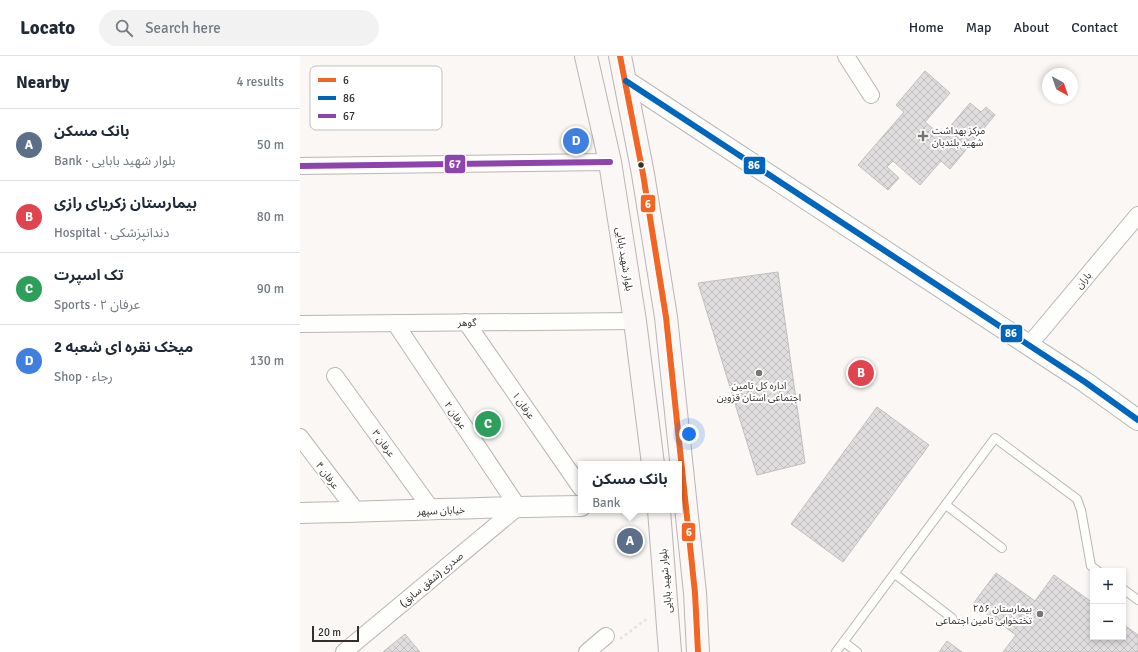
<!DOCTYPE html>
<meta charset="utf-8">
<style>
:root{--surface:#fff;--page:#f2f2f3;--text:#1f2937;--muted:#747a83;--line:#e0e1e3;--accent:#797571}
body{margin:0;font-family:Signika,"Noto Sans Arabic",sans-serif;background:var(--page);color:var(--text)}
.controls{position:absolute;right:12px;bottom:12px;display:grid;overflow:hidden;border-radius:0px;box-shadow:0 2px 6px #0003}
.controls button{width:36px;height:36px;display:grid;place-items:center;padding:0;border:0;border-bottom:1px solid var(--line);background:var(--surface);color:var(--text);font:20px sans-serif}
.compass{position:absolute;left:742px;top:12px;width:36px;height:36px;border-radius:50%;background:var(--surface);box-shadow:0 2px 6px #0003;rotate:140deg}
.scale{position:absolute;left:12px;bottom:10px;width:47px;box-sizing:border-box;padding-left:4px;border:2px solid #332f2b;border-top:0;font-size:11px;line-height:14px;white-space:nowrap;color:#332f2b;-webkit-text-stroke:3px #fff;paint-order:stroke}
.you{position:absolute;left:389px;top:378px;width:14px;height:14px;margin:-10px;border:3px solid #fff;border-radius:50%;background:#1a73e8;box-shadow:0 0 0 6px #1a73e833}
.badge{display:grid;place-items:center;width:26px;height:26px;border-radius:50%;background:var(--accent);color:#fff;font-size:13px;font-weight:700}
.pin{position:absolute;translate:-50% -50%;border:2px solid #fff;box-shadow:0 1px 4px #0006}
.popup{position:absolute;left:278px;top:405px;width:104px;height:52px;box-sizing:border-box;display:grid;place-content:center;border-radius:0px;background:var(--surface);filter:drop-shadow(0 1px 3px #0005);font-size:13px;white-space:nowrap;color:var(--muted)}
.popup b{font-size:15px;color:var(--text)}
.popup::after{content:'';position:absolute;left:50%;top:100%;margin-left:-8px;border:8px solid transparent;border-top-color:var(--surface)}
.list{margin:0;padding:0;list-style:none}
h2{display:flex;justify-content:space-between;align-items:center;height:52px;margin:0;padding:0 16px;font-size:17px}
h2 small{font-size:13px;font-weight:400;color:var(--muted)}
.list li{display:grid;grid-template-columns:26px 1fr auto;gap:12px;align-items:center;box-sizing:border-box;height:72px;padding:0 16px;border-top:1px solid var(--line)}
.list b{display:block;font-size:15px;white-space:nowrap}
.list p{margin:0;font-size:13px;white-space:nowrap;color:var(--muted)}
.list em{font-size:13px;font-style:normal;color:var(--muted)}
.icon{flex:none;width:22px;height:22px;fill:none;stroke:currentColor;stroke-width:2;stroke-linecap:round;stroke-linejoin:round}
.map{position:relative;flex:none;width:838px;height:596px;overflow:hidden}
header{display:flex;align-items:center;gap:24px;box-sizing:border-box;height:56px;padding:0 20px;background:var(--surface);border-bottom:1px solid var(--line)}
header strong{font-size:19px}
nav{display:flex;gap:22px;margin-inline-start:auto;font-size:14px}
.search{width:280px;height:36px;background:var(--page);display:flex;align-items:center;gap:10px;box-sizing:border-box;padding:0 14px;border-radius:22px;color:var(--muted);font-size:15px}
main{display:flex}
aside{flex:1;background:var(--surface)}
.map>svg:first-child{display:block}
</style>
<header>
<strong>Locato</strong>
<div class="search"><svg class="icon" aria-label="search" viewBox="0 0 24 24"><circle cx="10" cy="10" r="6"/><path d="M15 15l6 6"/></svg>Search here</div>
<nav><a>Home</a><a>Map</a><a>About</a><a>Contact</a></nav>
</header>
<main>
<aside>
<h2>Nearby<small>4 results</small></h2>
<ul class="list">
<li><span class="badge" style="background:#5c6f8a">A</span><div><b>بانک مسکن</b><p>Bank · بلوار شهید بابایی</p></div><em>50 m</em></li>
<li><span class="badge" style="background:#e0444e">B</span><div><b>بیمارستان زکریای رازی</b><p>Hospital · دندانپزشکی</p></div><em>80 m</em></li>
<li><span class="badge" style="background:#2e9e5b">C</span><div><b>تک اسپرت</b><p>Sports · عرفان ۲</p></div><em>90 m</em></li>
<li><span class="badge" style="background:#3f7fe0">D</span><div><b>میخک نقره ای شعبه 2</b><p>Shop · رجاء</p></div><em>130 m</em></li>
</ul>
</aside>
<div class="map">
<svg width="838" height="596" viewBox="0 0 838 596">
<defs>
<pattern id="building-cross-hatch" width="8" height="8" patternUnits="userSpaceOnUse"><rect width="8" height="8" fill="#dfddde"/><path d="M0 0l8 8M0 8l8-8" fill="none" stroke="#c0bebf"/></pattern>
</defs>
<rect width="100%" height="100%" fill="#faf7f4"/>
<g fill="url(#building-cross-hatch)" stroke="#c1bebf">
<polygon points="625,15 650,37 625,66 642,80 670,47 681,56 686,51 695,59 650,113 641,105 620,129 593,105 587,111 599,122 588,134 558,109 604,56 596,49"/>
<polygon points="478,216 505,407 457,419 398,227"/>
<polygon points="577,351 629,389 543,506 491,468"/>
<polygon points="696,517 735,545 754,519 793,547 793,581 823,581 823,568 838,579 838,596 703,596 716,579 673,548"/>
<polygon points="105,578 120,596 83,596"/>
<polygon points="647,585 662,596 639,596"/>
</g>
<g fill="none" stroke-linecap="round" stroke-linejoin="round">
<g stroke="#b9b6b3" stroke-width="10">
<g id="service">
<polyline points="646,449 702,492"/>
<polyline points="595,518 652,562"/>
<polyline points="823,533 838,544"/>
<polyline points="544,586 557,596"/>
<polyline points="536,596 695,382 777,443 781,454 791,510 798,515"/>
</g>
</g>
<g stroke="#b9b6b3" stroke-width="18">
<g id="minor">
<polyline points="546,0 571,39"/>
<polyline points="0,110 310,106"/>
<polyline points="166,266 281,432"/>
<polyline points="0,268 335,265"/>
<polyline points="729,289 838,159"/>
<polyline points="35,320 132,454"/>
<polyline points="0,381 57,456"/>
<polyline points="44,596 218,451 95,267"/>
<polyline points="287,596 306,580"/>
</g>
</g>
<g stroke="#b9b6b3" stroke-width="22">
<g id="tertiary">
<polyline points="326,25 785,326 838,364"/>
<path d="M0,457C94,455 187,451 281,450"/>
</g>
</g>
<g stroke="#b9b6b3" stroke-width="24">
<g id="secondary">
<polyline points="286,0 310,106 335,265 353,408"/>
<polyline points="320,0 343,118 366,261 395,537 398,596"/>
<polyline points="359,454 370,596"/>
</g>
</g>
<polyline stroke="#e3e3e1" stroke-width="2.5" stroke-dasharray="3 3" stroke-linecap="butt" points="320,583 348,562"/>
<use href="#service" stroke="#fefefd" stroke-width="8"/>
<use href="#minor" stroke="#fefefd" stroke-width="16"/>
<use href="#tertiary" stroke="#fefefd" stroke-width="20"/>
<use href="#secondary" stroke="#fbf7f7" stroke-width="22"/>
<g stroke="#fff" stroke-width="9">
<polyline id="bus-1" points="320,0 343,118 366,261 395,537 398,596"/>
</g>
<g stroke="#fff" stroke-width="9">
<polyline id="bus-2" points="326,25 785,326 838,364"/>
</g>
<g stroke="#fff" stroke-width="9">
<polyline id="bus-3" points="0,110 310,106"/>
</g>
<use href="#bus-1" stroke="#f26522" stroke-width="6"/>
<use href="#bus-2" stroke="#0065bd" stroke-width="6"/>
<use href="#bus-3" stroke="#8e44ad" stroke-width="6"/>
</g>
<g fill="#797571" stroke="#fff" stroke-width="1.5">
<path d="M621 74h4v4h4v4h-4v4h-4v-4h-4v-4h4z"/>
<circle cx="459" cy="317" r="4"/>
<circle cx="740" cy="558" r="4"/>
</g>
<circle fill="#332f2b" stroke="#fff" stroke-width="1.5" cx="341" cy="109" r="3.5"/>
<g text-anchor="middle" stroke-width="4" stroke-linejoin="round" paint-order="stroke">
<g font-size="10" fill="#332f2b" stroke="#fff" text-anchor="start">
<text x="632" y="78">مرکز بهداشت<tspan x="632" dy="12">شهید بلندیان</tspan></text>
<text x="459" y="333" text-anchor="middle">اداره کل تامین<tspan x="459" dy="12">اجتماعی استان قزوین</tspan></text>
<text x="732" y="556" text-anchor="end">بیمارستان ۲۵۶<tspan x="732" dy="12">تختخوابی تامین اجتماعی</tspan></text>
</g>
<g font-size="10" fill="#332f2b" stroke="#fff">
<text transform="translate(325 203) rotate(81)" y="4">بلوار شهید بابایی</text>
<text transform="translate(783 224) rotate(-50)" y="4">باران</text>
<text x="167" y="270">گوهر</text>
<text transform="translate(224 349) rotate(55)" y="4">عرفان ۱</text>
<text transform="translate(156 359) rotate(56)" y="4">عرفان ۲</text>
<text transform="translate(84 387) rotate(54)" y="4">عرفان ۳</text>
<text transform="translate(28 419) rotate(53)" y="4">عرفان ۴</text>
<text transform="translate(141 454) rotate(-2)" y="4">خیابان سپهر</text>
<text transform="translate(131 523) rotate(-40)" y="4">صدری (شفق سابق)</text>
<text transform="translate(365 525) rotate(-95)" y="4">بلوار شهید بابایی</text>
</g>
</g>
<rect x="10" y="10" width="132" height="64" rx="6" fill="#fff" stroke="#c2c1bf" stroke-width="1"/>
<rect x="18" y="22" width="18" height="4" fill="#f26522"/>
<rect x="18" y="40" width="18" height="4" fill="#0065bd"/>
<rect x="18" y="58" width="18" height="4" fill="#8e44ad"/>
<g font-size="11" fill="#332f2b">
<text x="43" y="28">6</text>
<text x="43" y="46">86</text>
<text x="43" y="64">67</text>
</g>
<g stroke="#fff" stroke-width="1.5">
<rect x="144" y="98" width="22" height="20" rx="4" fill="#8e44ad"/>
<rect x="443" y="100" width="23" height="19" rx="4" fill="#0065bd"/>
<rect x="340" y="138" width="16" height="19" rx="4" fill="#f26522"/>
<rect x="700" y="268" width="23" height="19" rx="4" fill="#0065bd"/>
<rect x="381" y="466" width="15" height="20" rx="4" fill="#f26522"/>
</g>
<g font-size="11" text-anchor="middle" font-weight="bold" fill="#fff">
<text x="155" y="112">67</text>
<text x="454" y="113">86</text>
<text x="348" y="152">6</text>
<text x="711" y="281">86</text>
<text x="389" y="480">6</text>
</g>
</svg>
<div class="controls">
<button>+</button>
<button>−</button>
</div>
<svg class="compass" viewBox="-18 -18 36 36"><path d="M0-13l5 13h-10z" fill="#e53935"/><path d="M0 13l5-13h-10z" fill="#747a83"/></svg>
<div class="scale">20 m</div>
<div class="you"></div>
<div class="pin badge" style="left:330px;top:485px;background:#5c6f8a">A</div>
<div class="popup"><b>بانک مسکن</b>Bank</div>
<div class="pin badge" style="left:561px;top:317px;background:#e0444e">B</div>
<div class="pin badge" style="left:188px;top:368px;background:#2e9e5b">C</div>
<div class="pin badge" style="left:276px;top:85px;background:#3f7fe0">D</div>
</div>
</main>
